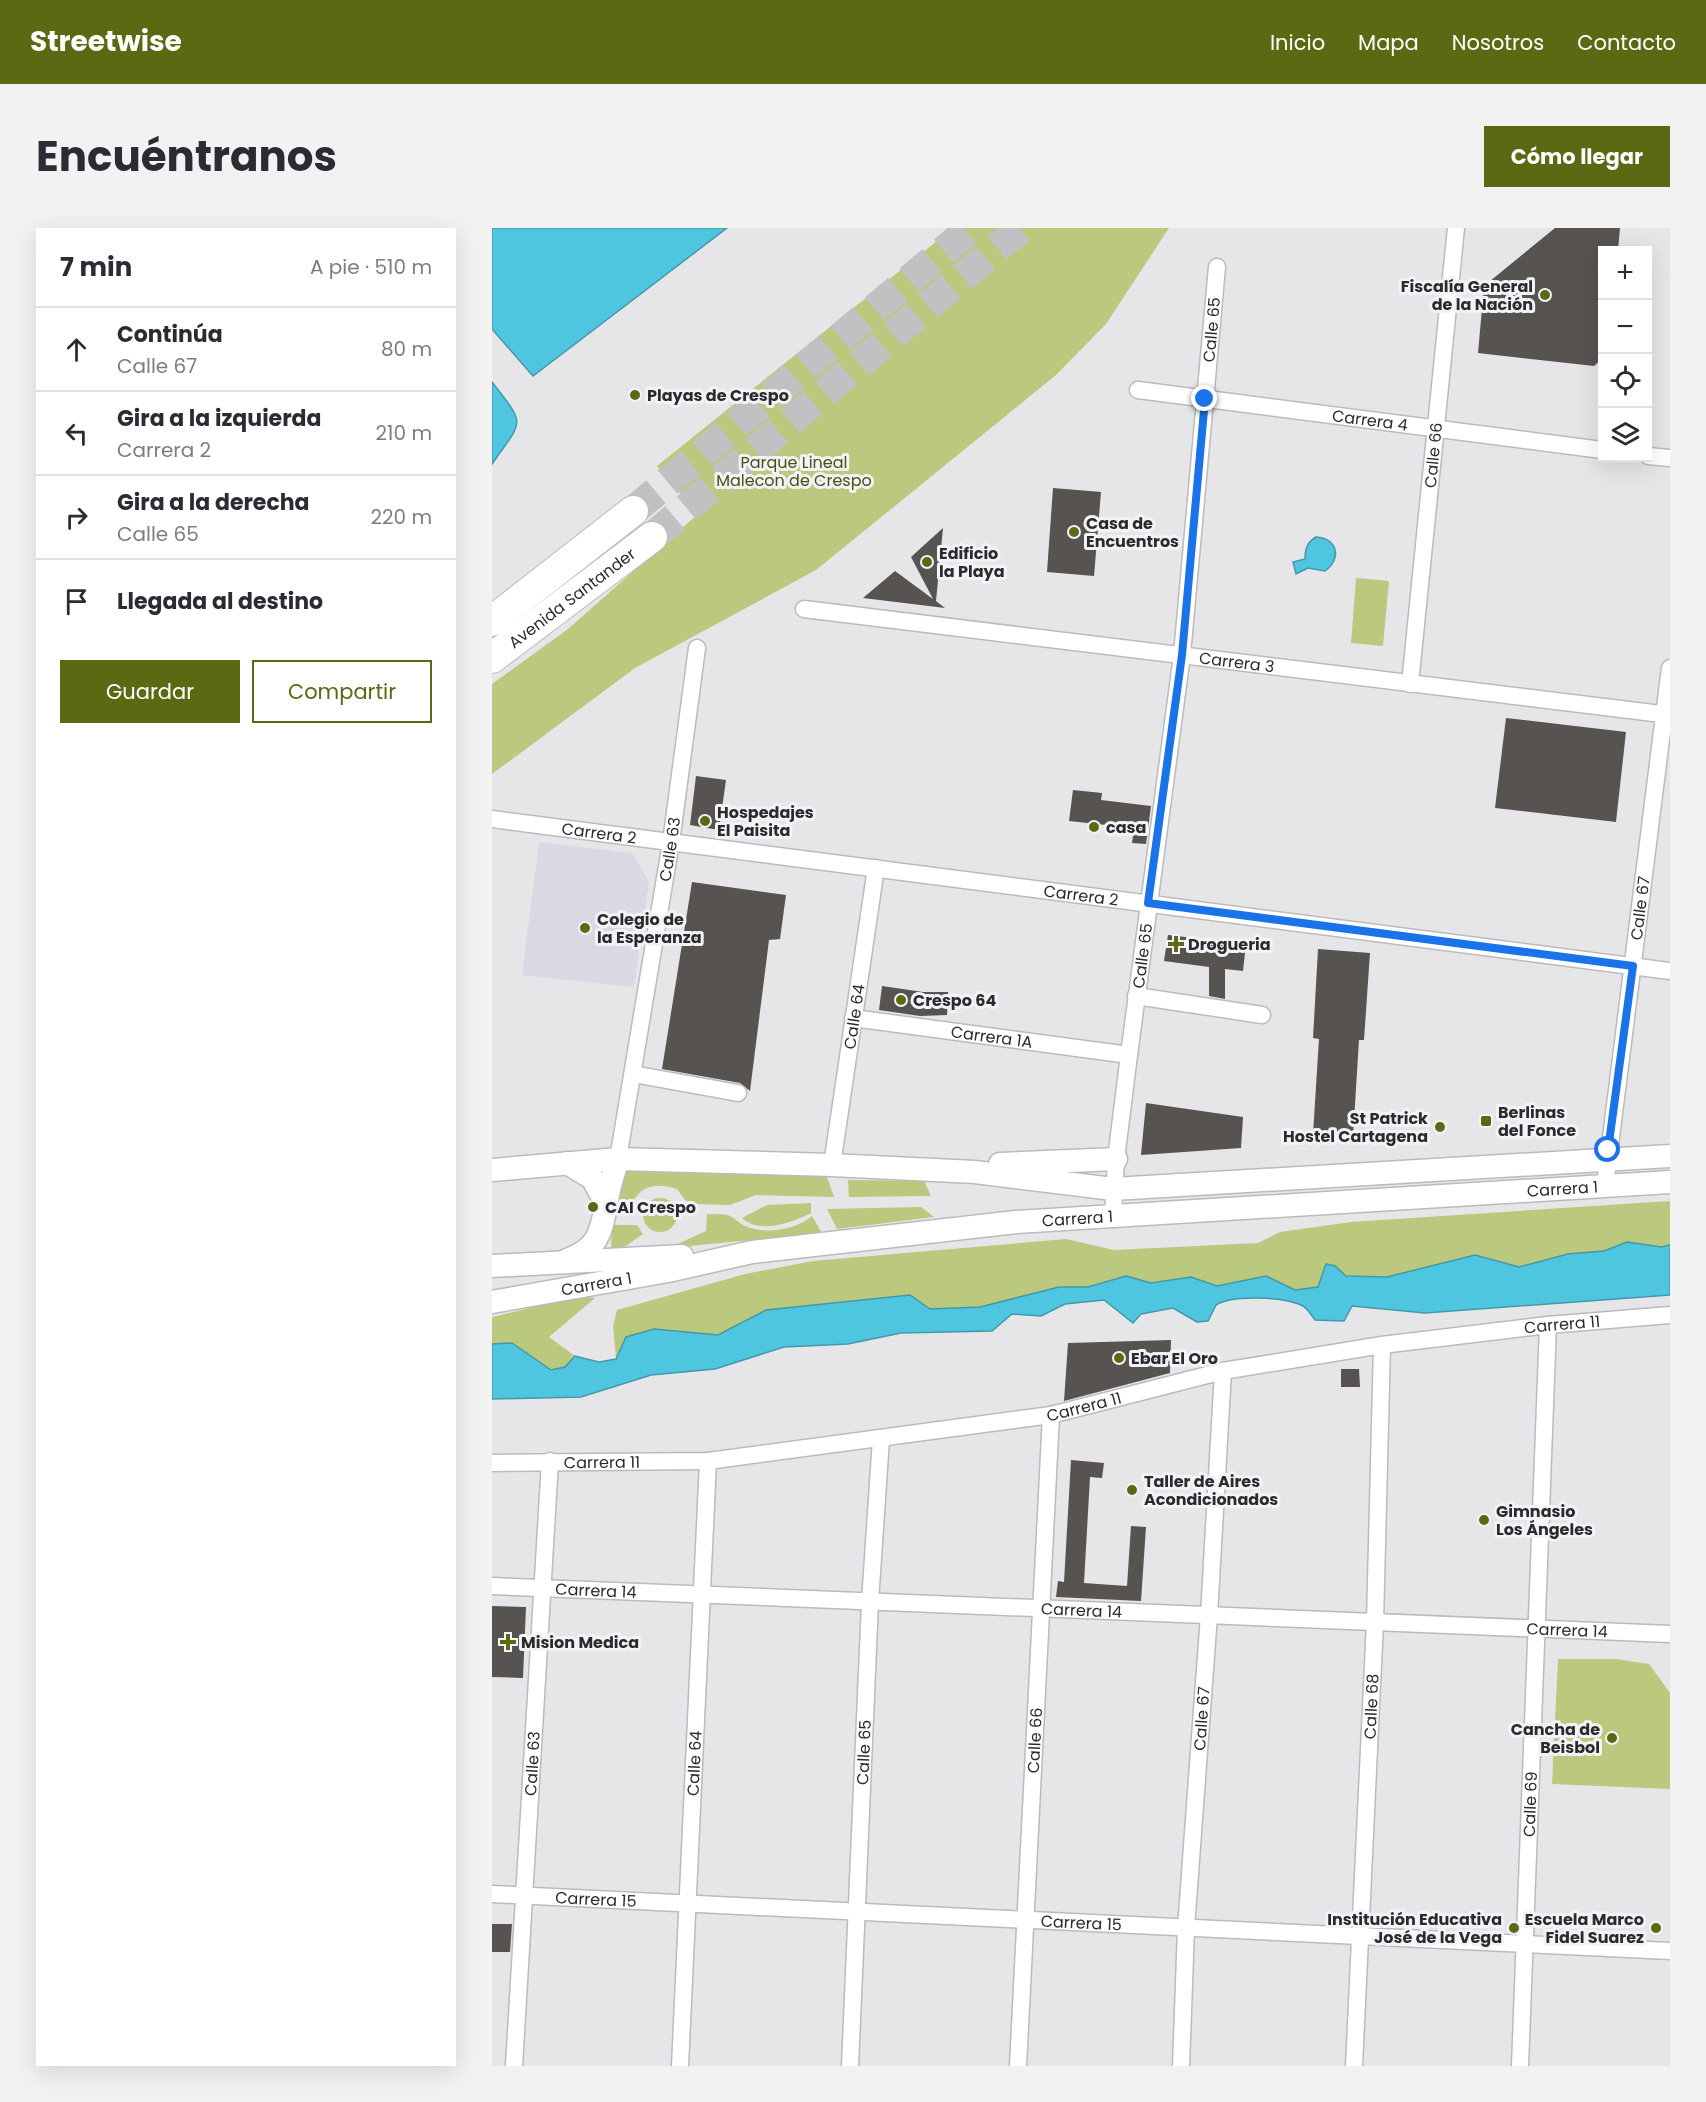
<!DOCTYPE html>
<html lang="es">
<meta charset="utf-8">
<style>
:root{--surface:#fff;--page:#f2f2f3;--text:#2b2b33;--muted:#7c7c81;--line:#e1e1e2;--accent:#5b6912}
body{margin:0;font-family:Poppins,sans-serif;background:var(--page);color:var(--text)}
.controls{position:absolute;right:18px;top:18px;display:grid;overflow:hidden;border-radius:0px;box-shadow:0 6px 24px #0002}
.controls button{width:54px;height:54px;display:grid;place-items:center;padding:0;border:0;border-bottom:2px solid var(--line);background:var(--surface);color:var(--text);font:30px sans-serif}
.stop{position:absolute;width:18px;height:18px;margin:-14px;border:4px solid #1a73e8;border-radius:50%;background:#fff}
.stop.end{background:#1a73e8;border-color:#fff;box-shadow:0 2px 6px #0008}
.list{margin:0;padding:0;list-style:none}
h2{display:flex;justify-content:space-between;align-items:center;height:78px;margin:0;padding:0 24px;font-size:26px}
h2 small{font-size:20px;font-weight:400;color:var(--muted)}
.list li{display:grid;grid-template-columns:39px 1fr auto;gap:18px;align-items:center;box-sizing:border-box;height:84px;padding:0 24px;border-top:2px solid var(--line)}
.list b{display:block;font-size:22px;white-space:nowrap}
.list p{margin:0;font-size:20px;white-space:nowrap;color:var(--muted)}
.list em{font-size:20px;font-style:normal;color:var(--muted)}
.actions{display:flex;gap:12px;padding:18px 24px}
.actions a{flex:1;padding:14px 0;border:2px solid var(--accent);border-radius:0px;text-align:center;font-size:21px;color:var(--accent)}
.actions .main{background:var(--accent);color:#fff}
.icon{flex:none;width:33px;height:33px;fill:none;stroke:currentColor;stroke-width:2;stroke-linecap:round;stroke-linejoin:round}
.map{position:relative;flex:none;width:1178px;height:1838px;overflow:hidden;border-radius:0px}
header{display:flex;align-items:center;gap:36px;box-sizing:border-box;height:84px;padding:0 30px;background:var(--accent);color:#fff}
header strong{font-size:28px}
nav{display:flex;gap:33px;margin-inline-start:auto;font-size:21px}
.intro{display:flex;align-items:center;justify-content:space-between;box-sizing:border-box;height:144px;padding:0 36px}
h1{margin:0;font-size:42px}
.button{padding:15px 27px;border-radius:0px;background:var(--accent);color:#fff;font-size:21px;font-weight:700}
main{display:flex;gap:36px;padding:0 36px}
aside{flex:1;background:var(--surface);border-radius:0px;box-shadow:0 6px 24px #0002}
.map>svg:first-child{display:block}
</style>
<header>
<strong>Streetwise</strong>
<nav><a>Inicio</a><a>Mapa</a><a>Nosotros</a><a>Contacto</a></nav>
</header>
<div class="intro"><h1>Encuéntranos</h1><a class="button">Cómo llegar</a></div>
<main>
<aside>
<h2>7 min<small>A pie · 510 m</small></h2>
<ul class="list">
<li><svg class="icon" aria-label="ahead" viewBox="0 0 24 24"><path d="M12 20V5M6 11l6-6 6 6"/></svg><div><b>Continúa</b><p>Calle 67</p></div><em>80 m</em></li>
<li><svg class="icon" aria-label="left" viewBox="0 0 24 24"><path d="M17 20v-9H6M10 6l-5 5 5 5"/></svg><div><b>Gira a la izquierda</b><p>Carrera 2</p></div><em>210 m</em></li>
<li><svg class="icon" aria-label="right" viewBox="0 0 24 24"><path d="M7 20v-9h11M14 6l5 5-5 5"/></svg><div><b>Gira a la derecha</b><p>Calle 65</p></div><em>220 m</em></li>
<li><svg class="icon" aria-label="arrive" viewBox="0 0 24 24"><path d="M6 21V4h12l-3 4 3 4H6"/></svg><div><b>Llegada al destino</b></div></li>
</ul>
<div class="actions"><a class="main">Guardar</a><a>Compartir</a></div>
</aside>
<div class="map">
<svg width="1178" height="1838" viewBox="0 0 1178 1838">
<rect width="100%" height="100%" fill="#e6e6e9"/>
<polygon fill="#d9d8e3" points="47,614 140,625 157,654 142,759 30,747"/>
<g fill="#bac97d">
<polygon points="461,0 677,0 614,96 564,147 446,243 324,342 143,440 0,546 0,456 76,401 206,286 165,238"/>
<polygon points="864,350 897,353 891,418 859,415"/>
<path d="M126,942L335,949L342,969L264,967L238,977L201,976L193,972L185,961C168,955 149,956 141,974L123,975Z"/>
<polygon points="356,952 432,953 439,968 357,969"/>
<circle cx="168" cy="987" r="17"/>
<polygon points="1178,973 1178,1017 1169,1019 1135,1014 1112,1023 1076,1026 1027,1039 983,1027 895,1049 854,1048 843,1038 826,1059 803,1062 774,1048 725,1058 699,1049 659,1055 633,1048 596,1059 567,1059 488,1079 438,1081 418,1067 275,1082 226,1107 162,1101 124,1131 121,1098 125,1082 253,1046 321,1033 574,1011 622,1022 766,1015 788,1004 859,994"/>
<path d="M319,975V985C301,994 268,1007 250,990L275,977Z"/>
<polygon points="429,979 442,989 345,1001 335,981"/>
<path d="M215,986C221,987 233,985 238,988C243,990 247,995 253,998C274,1007 303,1002 320,988L330,1005L177,1020L214,1003Z"/>
<polygon points="120,997 145,997 151,1006 134,1018 119,1021"/>
<polygon points="87,1068 103,1070 57,1109 83,1128 73,1139 58,1142 20,1115 0,1116 0,1089"/>
<polygon points="1066,1431 1124,1431 1157,1436 1178,1465 1178,1561 1060,1556"/>
</g>
<g fill="#4fc6e0" stroke="#4498aa" stroke-width="1.5">
<polygon points="0,0 235,0 41,148 0,101"/>
<path d="M0,154C35,199 31,191 0,236Z"/>
<path d="M824,309C846,310 850,331 833,343L816,340L804,346L801,334L813,331C813,321 815,314 824,309Z"/>
<path d="M1135,1014L1169,1019L1178,1017V1067L933,1085L860,1078L852,1093L823,1092C820,1088 816,1081 811,1078C793,1069 741,1066 724,1077L716,1093L705,1094L681,1080L649,1086L641,1095L612,1072L573,1076L549,1088L520,1086L500,1103L409,1105L356,1116L292,1119L223,1141L159,1147L89,1169L0,1171V1116L20,1115L59,1142L73,1139L83,1128L107,1134L124,1131L134,1109L162,1101L226,1107L274,1082L418,1067L438,1081L488,1079L567,1059H596L634,1048L659,1055L699,1049L725,1058L774,1048L803,1062L826,1059L834,1036L843,1038L854,1048L895,1049L983,1027L1027,1039L1076,1026L1112,1023Z"/>
</g>
<g fill="#565351">
<polygon points="1063,0 1128,0 1126,22 1110,22 1110,131 1102,138 986,125 992,58"/>
<polygon points="561,260 609,264 602,348 555,344"/>
<polygon points="451,300 444,373 453,380 371,370 403,343 441,371 419,329"/>
<polygon points="1014,490 1134,504 1124,594 1003,580"/>
<polygon points="204,548 234,552 227,602 198,597"/>
<polygon points="581,562 610,565 609,572 659,578 654,616 640,615 642,600 577,593"/>
<polygon points="200,654 294,667 288,711 277,712 258,863 248,855 170,841"/>
<polygon points="676,707 754,716 751,743 733,741 733,771 717,768 717,739 672,733"/>
<polygon points="826,721 878,725 872,812 867,812 861,909 821,906 827,811 821,810"/>
<polygon points="390,758 431,764 456,764 455,787 428,788 387,782"/>
<polygon points="654,875 751,889 749,920 649,927"/>
<polygon points="679,1112 678,1145 572,1173 576,1115"/>
<polygon points="849,1141 867,1141 868,1159 849,1159"/>
<polygon points="579,1232 612,1235 610,1250 598,1249 592,1355 635,1358 639,1298 654,1299 649,1373 564,1369 566,1353 572,1354"/>
<polygon points="0,1378 34,1379 31,1450 0,1449"/>
<polygon points="0,1696 20,1696 18,1724 0,1724"/>
</g>
<g fill="none" stroke-linecap="round" stroke-linejoin="round">
<g stroke="#c1c1c3" stroke-width="30" stroke-dasharray="30 15" stroke-linecap="butt">
<polyline points="141,283 479,0"/>
<polyline points="160,309 529,0"/>
</g>
<g stroke="#bbbabe" stroke-width="19">
<g id="street">
<path id="s1" d="M646,162L1110,222"/>
<polyline points="1156,228 1178,230"/>
<path id="s2" d="M312,381L1178,487"/>
<path id="s3" d="M918,456L964,0"/>
<path id="s4" d="M0,591L1178,743"/>
<polyline points="644,768 770,787"/>
<path id="s5" d="M361,790L637,827"/>
<polyline points="141,846 246,865"/>
<path id="s6" d="M126,931L179,614L205,420"/>
<path id="s7" d="M340,937L384,640"/>
<path id="s8" d="M1113,957L1178,440"/>
<path id="s9" d="M621,987L624,931L637,827L690,427L725,39"/>
<path id="s10" d="M0,1235L216,1233L559,1187L731,1143L890,1117L1056,1097L1178,1087"/>
<path id="s11" d="M0,1358L1178,1406"/>
<path id="s12" d="M0,1666L1178,1723"/>
<path id="s13" d="M22,1838L58,1233"/>
<path id="s14" d="M188,1838L216,1233"/>
<path id="s15" d="M358,1838L378,1374L389,1211"/>
<path id="s16" d="M526,1838L559,1187"/>
<path id="s17" d="M689,1838L694,1700L717,1387L731,1143"/>
<path id="s18" d="M862,1838L883,1394L890,1117"/>
<path id="s19" d="M1028,1838L1056,1097"/>
</g>
</g>
<g stroke="#bbbabe" stroke-width="25">
<g id="secondary">
<polyline points="75,935 100,950 114,975"/>
<polyline points="508,936 624,931"/>
<polyline points="0,942 126,931 340,937 483,944 621,961 1178,928"/>
<path d="M75,1032C108,1020 109,1003 115,973C117,958 122,944 126,931"/>
<polyline points="0,1038 190,1028"/>
<path id="s20" d="M0,1074L176,1043L260,1024L524,994L1178,954"/>
</g>
</g>
<g stroke="#bbbabe" stroke-width="32">
<g id="highway">
<polyline points="0,393 141,283"/>
<path id="s21" d="M0,430L160,309"/>
</g>
</g>
<use href="#street" stroke="#fff" stroke-width="16"/>
<use href="#secondary" stroke="#fff" stroke-width="22"/>
<use href="#highway" stroke="#fff" stroke-width="30"/>
</g>
<g fill="none" stroke-linecap="round" stroke-linejoin="round">
<polyline stroke="#1a73e8" stroke-width="8" points="713,171 690,427 656,675 1141,738 1116,922"/>
</g>
<g fill="#5b6912" stroke="#f3f3f7" stroke-width="2">
<circle cx="1053" cy="67" r="6"/>
<circle cx="143" cy="167" r="6"/>
<circle cx="582" cy="304" r="6"/>
<circle cx="435" cy="334" r="6"/>
<circle cx="213" cy="593" r="6"/>
<circle cx="602" cy="599" r="6"/>
<circle cx="93" cy="700" r="6"/>
<path d="M681 707h6v6h6v6h-6v6h-6v-6h-6v-6h6z"/>
<circle cx="409" cy="772" r="6"/>
<rect x="988" y="887" width="12" height="12" rx="3"/>
<circle cx="948" cy="899" r="6"/>
<circle cx="101" cy="979" r="6"/>
<circle cx="627" cy="1130" r="6"/>
<circle cx="640" cy="1262" r="6"/>
<circle cx="992" cy="1292" r="6"/>
<path d="M13 1405h6v6h6v6h-6v6h-6v-6h-6v-6h6z"/>
<circle cx="1120" cy="1510" r="6"/>
<circle cx="1022" cy="1700" r="6"/>
<circle cx="1164" cy="1700" r="6"/>
</g>
<g text-anchor="middle" stroke-width="6" stroke-linejoin="round" paint-order="stroke">
<g font-size="16" font-weight="bold" fill="#2b2b2d" stroke="#f3f3f7" text-anchor="start">
<text x="1041" y="64" text-anchor="end">Fiscalía General<tspan x="1041" dy="18">de la Nación</tspan></text>
<text x="155" y="173">Playas de Crespo</text>
<text x="594" y="301">Casa de<tspan x="594" dy="18">Encuentros</tspan></text>
<text x="447" y="331">Edificio<tspan x="447" dy="18">la Playa</tspan></text>
<text x="225" y="590">Hospedajes<tspan x="225" dy="18">El Paisita</tspan></text>
<text x="614" y="605">casa</text>
<text x="105" y="697">Colegio de<tspan x="105" dy="18">la Esperanza</tspan></text>
<text x="696" y="722">Drogueria</text>
<text x="421" y="778">Crespo 64</text>
<text x="1006" y="890">Berlinas<tspan x="1006" dy="18">del Fonce</tspan></text>
<text x="936" y="896" text-anchor="end">St Patrick<tspan x="936" dy="18">Hostel Cartagena</tspan></text>
<text x="113" y="985">CAI Crespo</text>
<text x="639" y="1136">Ebar El Oro</text>
<text x="652" y="1259">Taller de Aires<tspan x="652" dy="18">Acondicionados</tspan></text>
<text x="1004" y="1289">Gimnasio<tspan x="1004" dy="18">Los Ángeles</tspan></text>
<text x="29" y="1420">Mision Medica</text>
<text x="1108" y="1507" text-anchor="end">Cancha de<tspan x="1108" dy="18">Beisbol</tspan></text>
<text x="1010" y="1697" text-anchor="end">Institución Educativa<tspan x="1010" dy="18">José de la Vega</tspan></text>
<text x="1152" y="1697" text-anchor="end">Escuela Marco<tspan x="1152" dy="18">Fidel Suarez</tspan></text>
</g>
<g font-size="16" fill="#2b2b2d" stroke="#f3f3f7">
<text dy="6" stroke="none"><textPath href="#s9" startOffset="891">Calle 65</textPath></text>
<text dy="6" stroke="none"><textPath href="#s1" startOffset="234">Carrera 4</textPath></text>
<text dy="6" stroke="none"><textPath href="#s3" startOffset="230">Calle 66</textPath></text>
<text dy="6" stroke="none"><textPath href="#s21" startOffset="100">Avenida Santander</textPath></text>
<text dy="6" stroke="none"><textPath href="#s2" startOffset="436">Carrera 3</textPath></text>
<text dy="6" stroke="none"><textPath href="#s4" startOffset="108">Carrera 2</textPath></text>
<text dy="6" stroke="none"><textPath href="#s6" startOffset="314">Calle 63</textPath></text>
<text dy="6" stroke="none"><textPath href="#s4" startOffset="594">Carrera 2</textPath></text>
<text dy="6" stroke="none"><textPath href="#s8" startOffset="279">Calle 67</textPath></text>
<text dy="6" stroke="none"><textPath href="#s9" startOffset="261">Calle 65</textPath></text>
<text dy="6" stroke="none"><textPath href="#s7" startOffset="150">Calle 64</textPath></text>
<text dy="6" stroke="none"><textPath href="#s5" startOffset="140">Carrera 1A</textPath></text>
<text dy="6" stroke="none"><textPath href="#s20" startOffset="1078">Carrera 1</textPath></text>
<text dy="6" stroke="none"><textPath href="#s20" startOffset="592">Carrera 1</textPath></text>
<text dy="6" stroke="none"><textPath href="#s20" startOffset="106">Carrera 1</textPath></text>
<text dy="6" stroke="none"><textPath href="#s10" startOffset="1082">Carrera 11</textPath></text>
<text dy="6" stroke="none"><textPath href="#s10" startOffset="596">Carrera 11</textPath></text>
<text dy="6" stroke="none"><textPath href="#s10" startOffset="110">Carrera 11</textPath></text>
<text dy="6" stroke="none"><textPath href="#s11" startOffset="104">Carrera 14</textPath></text>
<text dy="6" stroke="none"><textPath href="#s11" startOffset="590">Carrera 14</textPath></text>
<text dy="6" stroke="none"><textPath href="#s11" startOffset="1076">Carrera 14</textPath></text>
<text dy="6" stroke="none"><textPath href="#s18" startOffset="360">Calle 68</textPath></text>
<text dy="6" stroke="none"><textPath href="#s17" startOffset="348">Calle 67</textPath></text>
<text dy="6" stroke="none"><textPath href="#s16" startOffset="326">Calle 66</textPath></text>
<text dy="6" stroke="none"><textPath href="#s15" startOffset="314">Calle 65</textPath></text>
<text dy="6" stroke="none"><textPath href="#s13" startOffset="303">Calle 63</textPath></text>
<text dy="6" stroke="none"><textPath href="#s14" startOffset="303">Calle 64</textPath></text>
<text dy="6" stroke="none"><textPath href="#s19" startOffset="262">Calle 69</textPath></text>
<text dy="6" stroke="none"><textPath href="#s12" startOffset="104">Carrera 15</textPath></text>
<text dy="6" stroke="none"><textPath href="#s12" startOffset="590">Carrera 15</textPath></text>
</g>
<g font-size="16" fill="#475113" stroke="#f3f3f7">
<text x="302" y="240">Parque Lineal<tspan x="302" dy="18">Malecon de Crespo</tspan></text>
</g>
</g>
</svg>
<div class="controls">
<button>+</button>
<button>−</button>
<button><svg class="icon" aria-label="locate" viewBox="0 0 24 24"><circle cx="12" cy="12" r="6"/><path d="M12 2v4M12 18v4M2 12h4M18 12h4"/></svg></button>
<button><svg class="icon" aria-label="layers" viewBox="0 0 24 24"><path d="M12 4l9 5-9 5-9-5zM3 14l9 5 9-5"/></svg></button>
</div>
<div class="stop" style="left:1116px;top:922px"></div>
<div class="stop end" style="left:713px;top:171px"></div>
</div>
</main>
